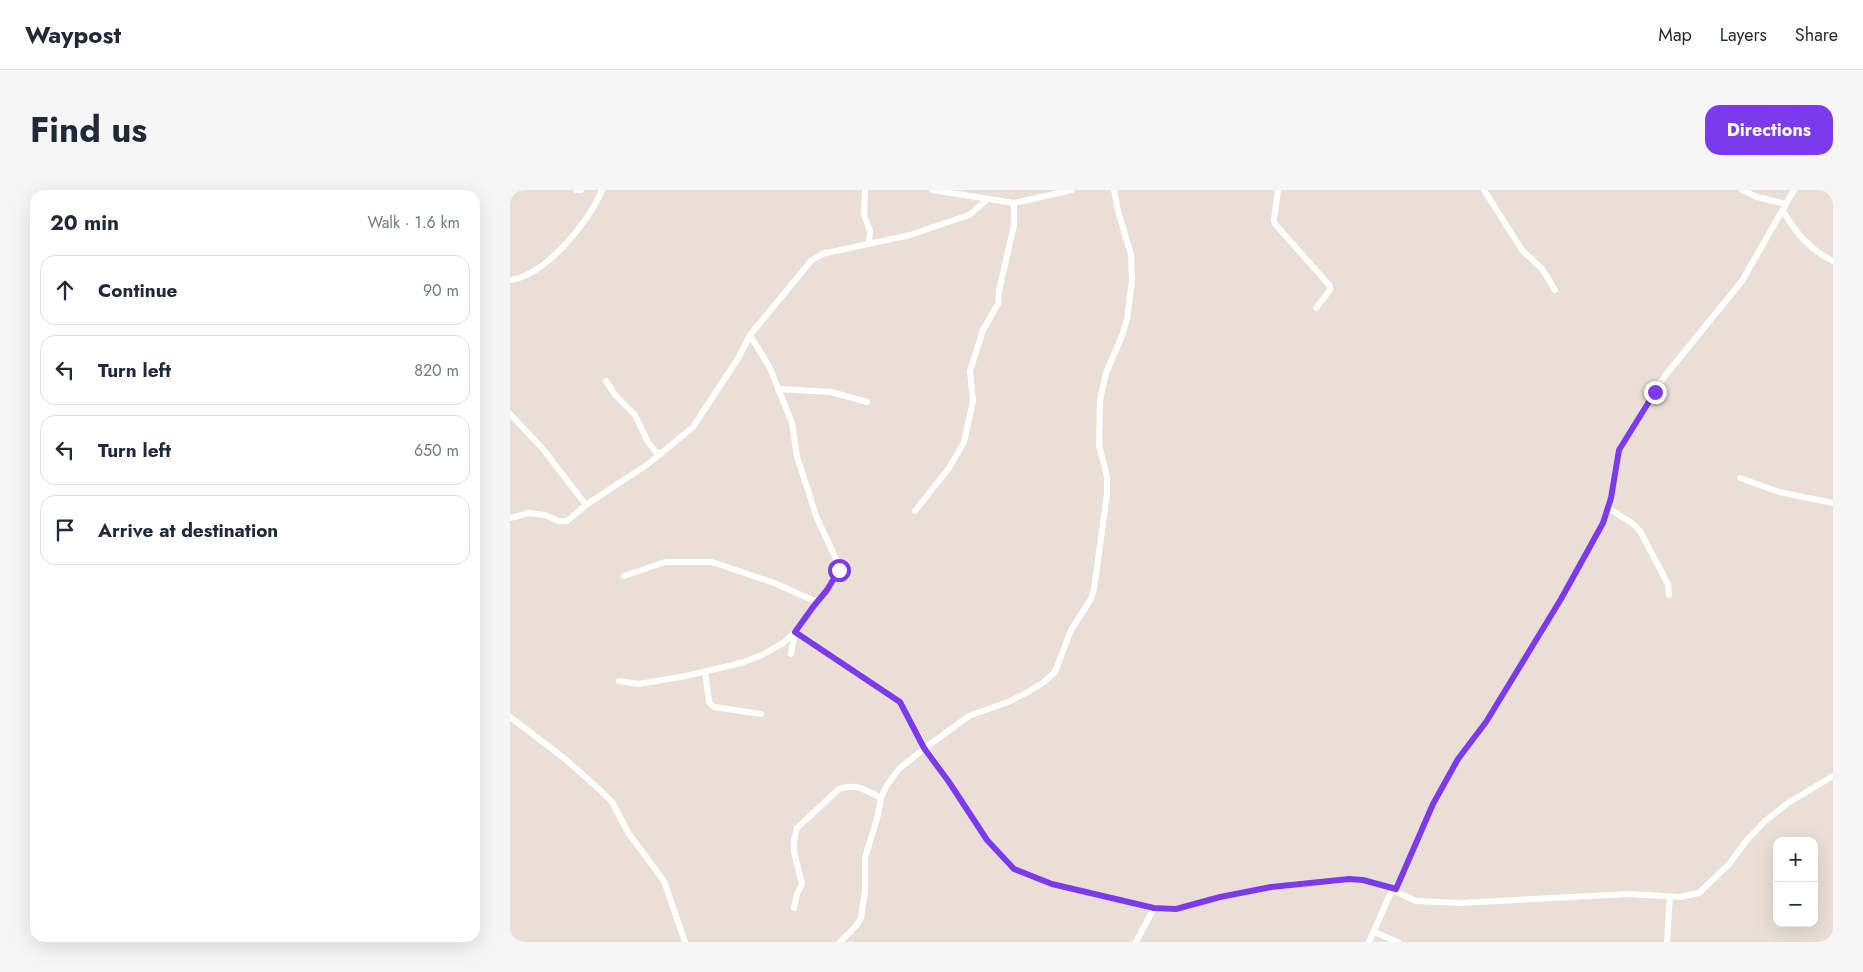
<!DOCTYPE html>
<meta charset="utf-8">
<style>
:root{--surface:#fff;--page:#f6f6f7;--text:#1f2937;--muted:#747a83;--line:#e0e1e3;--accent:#7c3aed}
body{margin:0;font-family:Jost,sans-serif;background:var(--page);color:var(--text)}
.controls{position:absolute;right:15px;bottom:15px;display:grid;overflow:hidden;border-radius:10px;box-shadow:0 5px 20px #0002}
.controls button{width:45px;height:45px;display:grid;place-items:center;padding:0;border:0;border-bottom:1px solid var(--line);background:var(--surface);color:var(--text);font:25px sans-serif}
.stop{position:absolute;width:15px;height:15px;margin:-11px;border:4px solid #7c3aed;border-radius:50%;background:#fff}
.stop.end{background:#7c3aed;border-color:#fff;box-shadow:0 1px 5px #0008}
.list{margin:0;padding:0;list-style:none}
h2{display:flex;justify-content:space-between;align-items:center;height:65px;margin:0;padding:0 20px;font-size:21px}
h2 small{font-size:16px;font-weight:400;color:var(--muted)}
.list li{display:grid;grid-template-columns:32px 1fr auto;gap:15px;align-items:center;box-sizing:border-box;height:70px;margin:0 10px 10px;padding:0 10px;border:1px solid var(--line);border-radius:15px}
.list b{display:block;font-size:19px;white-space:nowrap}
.list em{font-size:16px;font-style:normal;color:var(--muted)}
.icon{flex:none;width:28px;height:28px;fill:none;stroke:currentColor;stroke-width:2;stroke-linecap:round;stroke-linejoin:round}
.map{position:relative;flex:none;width:1323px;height:752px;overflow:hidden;border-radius:15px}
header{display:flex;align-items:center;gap:30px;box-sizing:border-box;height:70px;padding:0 25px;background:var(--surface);border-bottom:1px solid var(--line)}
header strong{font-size:24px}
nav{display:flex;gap:28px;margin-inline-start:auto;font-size:18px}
.intro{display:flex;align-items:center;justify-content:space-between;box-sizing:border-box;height:120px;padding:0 30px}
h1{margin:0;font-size:35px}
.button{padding:12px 22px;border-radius:15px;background:var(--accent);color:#fff;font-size:18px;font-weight:700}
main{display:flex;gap:30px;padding:0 30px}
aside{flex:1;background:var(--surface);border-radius:15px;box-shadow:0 5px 20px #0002}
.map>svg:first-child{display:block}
</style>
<header>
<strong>Waypost</strong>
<nav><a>Map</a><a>Layers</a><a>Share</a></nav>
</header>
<div class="intro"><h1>Find us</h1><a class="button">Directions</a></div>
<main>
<aside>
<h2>20 min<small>Walk · 1.6 km</small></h2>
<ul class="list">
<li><svg class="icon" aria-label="ahead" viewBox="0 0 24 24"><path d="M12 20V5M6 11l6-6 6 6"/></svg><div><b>Continue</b></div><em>90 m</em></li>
<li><svg class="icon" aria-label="left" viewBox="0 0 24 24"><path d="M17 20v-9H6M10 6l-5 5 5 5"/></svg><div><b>Turn left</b></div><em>820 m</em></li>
<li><svg class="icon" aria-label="left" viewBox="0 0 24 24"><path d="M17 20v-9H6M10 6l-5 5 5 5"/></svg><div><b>Turn left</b></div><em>650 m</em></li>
<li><svg class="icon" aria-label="arrive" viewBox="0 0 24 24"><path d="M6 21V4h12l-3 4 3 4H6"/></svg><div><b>Arrive at destination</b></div></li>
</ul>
</aside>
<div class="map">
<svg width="1323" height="752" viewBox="0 0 1323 752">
<rect width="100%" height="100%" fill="#e9dfd6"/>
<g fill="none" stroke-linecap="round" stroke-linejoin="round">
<g stroke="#fff" stroke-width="6">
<polyline points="66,0 71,0"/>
<polyline points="355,0 354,25 360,41 359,53"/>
<polyline points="422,0 504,13 562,0"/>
<polyline points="768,0 764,30 765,34 820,96 820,100 806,118"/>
<polyline points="974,0 1012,60 1032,79 1045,100"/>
<polyline points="1232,0 1247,7 1276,14"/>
<path d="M1273,21C1286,43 1300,60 1323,71"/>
<path d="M0,90C35,86 80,31 92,0"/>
<polyline points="96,191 105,205 125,225 138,252 146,262 151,264"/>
<polyline points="268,199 321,202 357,212"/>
<polyline points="0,224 33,259 76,315"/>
<polyline points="1230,288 1269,302 1323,313"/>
<polyline points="1098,318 1122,333 1130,341 1158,394 1159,405"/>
<polyline points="405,321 439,278 454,252 463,211 460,181 473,140 488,114 489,101 504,35 504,13"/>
<polyline points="0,328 18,323 35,325 49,331 57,331 76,315 138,274 183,237 229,167 240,145 301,71 312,64 400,45 459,25 478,9"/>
<polyline points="114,386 155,372 202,372 264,393 307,412"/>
<polyline points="281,464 285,442 390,512 415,558 439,592 477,650 504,679 542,694 644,718 666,719 710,707 761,697 839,689 853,690 885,699"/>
<polyline points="195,482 199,512 204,517 251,524"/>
<polyline points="109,491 129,494 176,486 231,473 252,465 273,453 285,442 303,417 317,400 329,380 326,369 306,326 299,303 287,267 282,233 260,178 240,145"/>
<polyline points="0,527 54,568 90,600 102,612 119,644 154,691 175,752"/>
<polyline points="882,700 906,711 950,713 1118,704 1170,707 1189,703 1220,673 1237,650 1255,631 1278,613 1323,586"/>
<path d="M284,718L287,704L292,694L284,662V650L287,638L329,599C346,593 356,600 371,608"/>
<polyline points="864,742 888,752"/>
<polyline points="330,752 346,736 351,728 355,700 355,668 368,625 371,608 377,595 389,579 415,558 459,526 498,512 518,502 534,492 545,482 561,440 581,409 584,399 597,304 597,287 589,255 590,210 596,183 612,146 617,129 622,90 621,65 608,21 604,0"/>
<polyline points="626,752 644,718"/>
<polyline points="859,752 882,700 886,699 923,614 948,569 976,532 1051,409 1093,333 1101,308 1109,260 1154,187 1232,91 1284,0"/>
<polyline points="1157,752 1160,706"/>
</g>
</g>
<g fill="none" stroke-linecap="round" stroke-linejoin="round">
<polyline stroke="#7c3aed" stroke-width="6" points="329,380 317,400 303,417 285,442 390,512 414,558 439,592 477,650 504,679 542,694 644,718 666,719 710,707 761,697 839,689 853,690 886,699 923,614 948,569 976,532 1051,409 1093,333 1101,308 1109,260 1145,202"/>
</g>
</svg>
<div class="controls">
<button>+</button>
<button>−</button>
</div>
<div class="stop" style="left:329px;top:380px"></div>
<div class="stop end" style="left:1145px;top:202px"></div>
</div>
</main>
